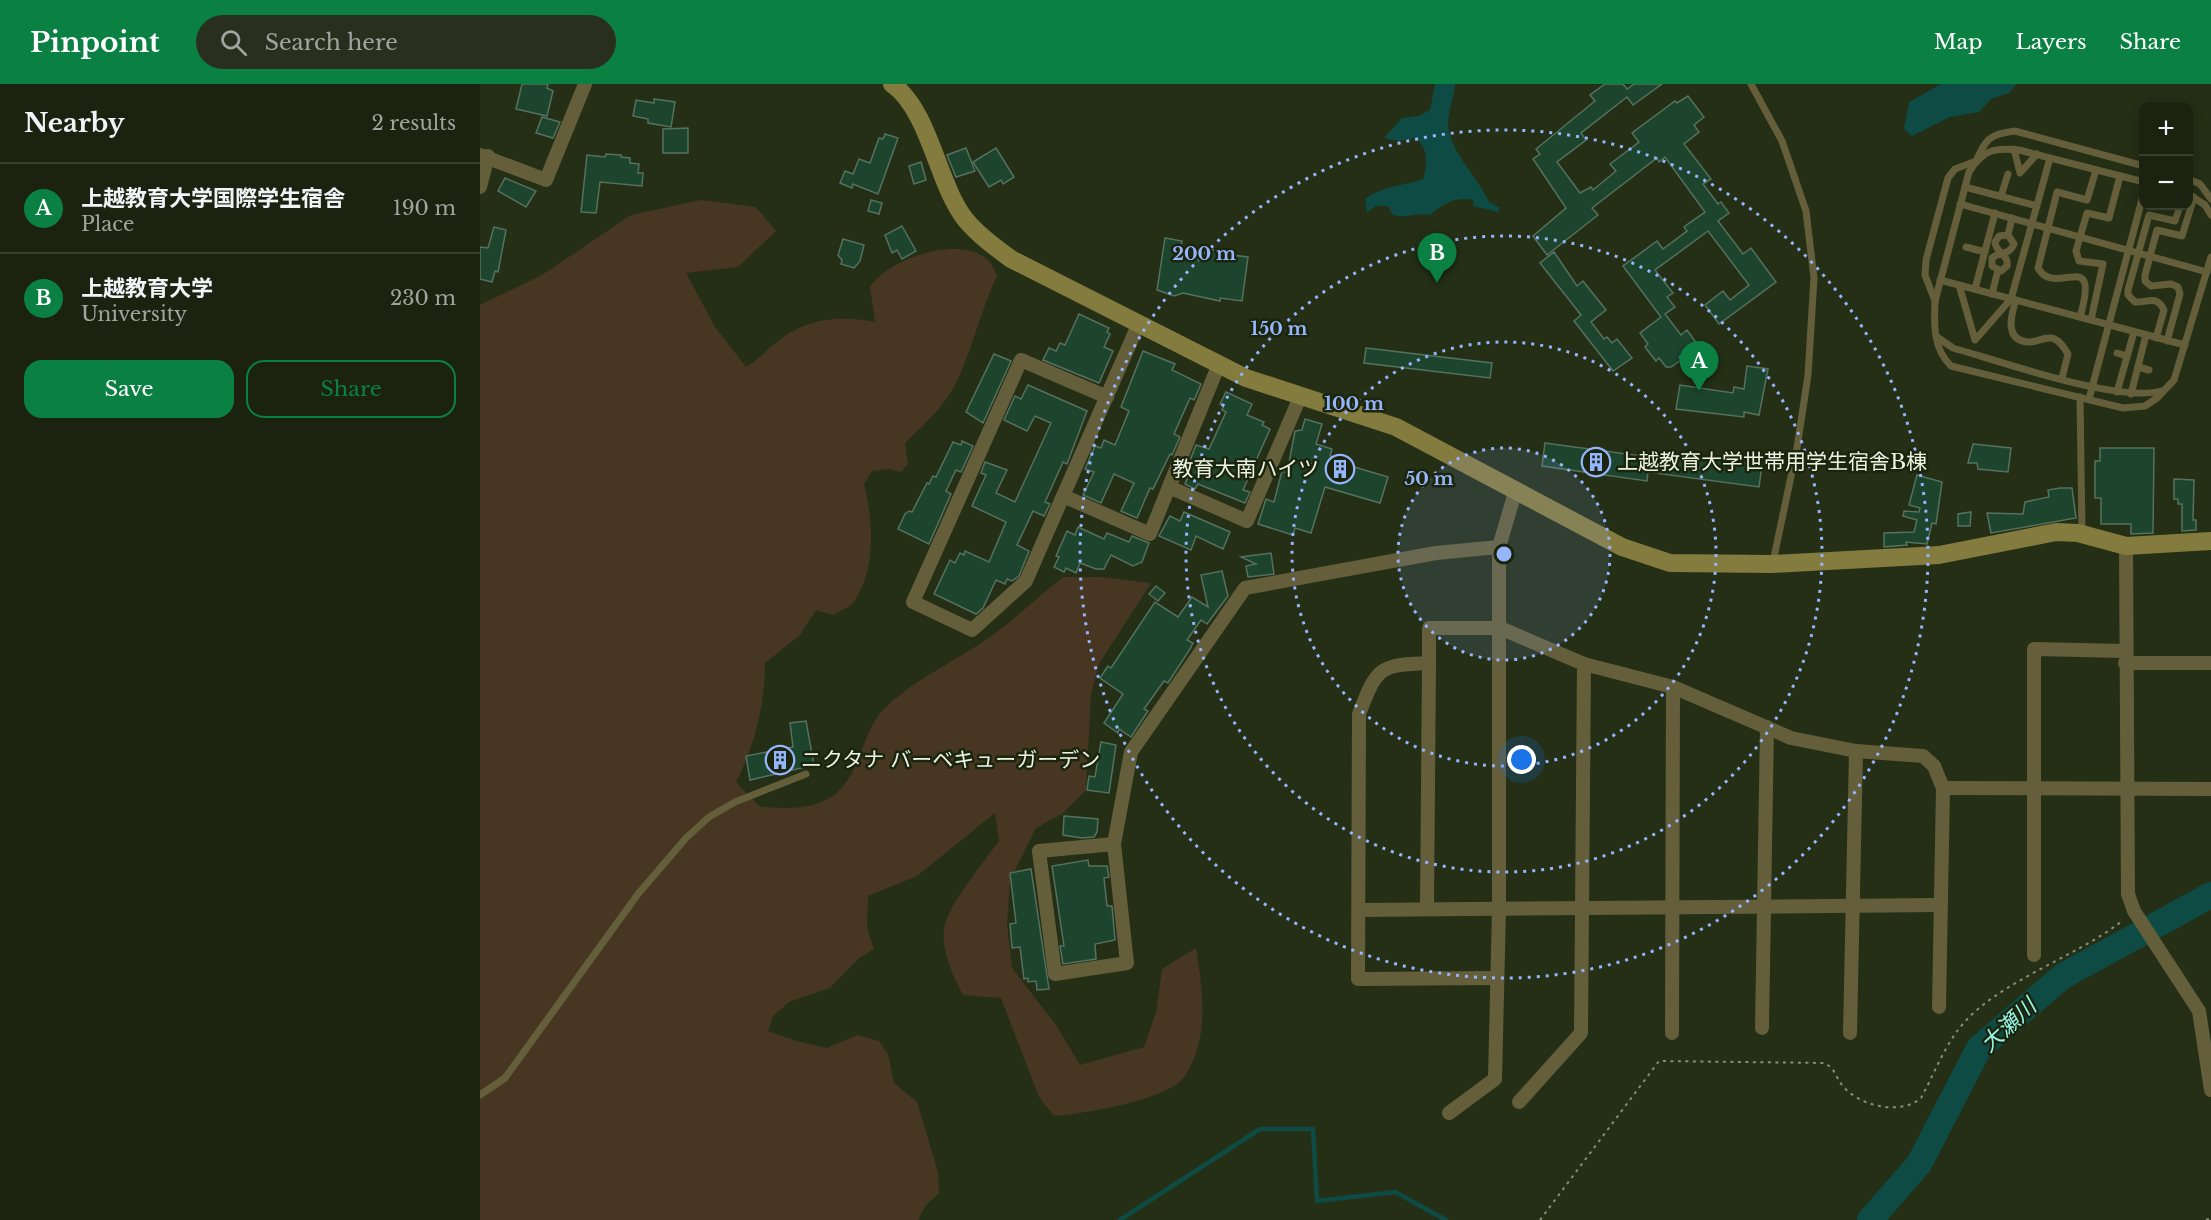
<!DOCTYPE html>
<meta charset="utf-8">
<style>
:root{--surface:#1b2310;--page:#282f1e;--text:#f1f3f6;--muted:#a0a49f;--line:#394030;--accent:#0b8043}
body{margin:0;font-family:"Libre Baskerville","Noto Sans JP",serif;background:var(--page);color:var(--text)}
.controls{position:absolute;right:18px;top:18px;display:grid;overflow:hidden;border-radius:12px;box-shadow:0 3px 15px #0003}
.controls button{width:54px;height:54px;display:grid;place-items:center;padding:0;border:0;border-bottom:2px solid var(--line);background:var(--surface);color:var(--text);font:30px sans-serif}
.you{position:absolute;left:1042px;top:676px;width:21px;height:21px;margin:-15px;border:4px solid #fff;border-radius:50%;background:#1a73e8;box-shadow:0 0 0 9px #1a73e833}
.badge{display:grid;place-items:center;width:39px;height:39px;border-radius:50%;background:var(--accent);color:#fff;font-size:20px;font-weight:700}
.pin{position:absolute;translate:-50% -50px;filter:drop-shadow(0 2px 3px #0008)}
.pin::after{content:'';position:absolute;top:32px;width:21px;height:18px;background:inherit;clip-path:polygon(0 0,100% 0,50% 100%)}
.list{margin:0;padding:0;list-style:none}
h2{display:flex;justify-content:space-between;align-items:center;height:78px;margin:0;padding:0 24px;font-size:26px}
h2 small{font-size:20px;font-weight:400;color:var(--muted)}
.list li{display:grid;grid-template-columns:39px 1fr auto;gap:18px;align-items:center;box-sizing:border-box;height:90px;padding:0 24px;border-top:2px solid var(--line)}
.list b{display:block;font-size:22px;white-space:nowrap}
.list p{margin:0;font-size:20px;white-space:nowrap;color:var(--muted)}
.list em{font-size:20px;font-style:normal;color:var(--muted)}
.actions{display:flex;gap:12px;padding:18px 24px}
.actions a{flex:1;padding:14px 0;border:2px solid var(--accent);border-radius:18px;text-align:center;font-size:21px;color:var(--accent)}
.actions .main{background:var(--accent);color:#fff}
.icon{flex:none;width:33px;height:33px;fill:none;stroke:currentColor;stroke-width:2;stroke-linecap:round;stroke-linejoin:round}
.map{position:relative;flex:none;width:1731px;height:1136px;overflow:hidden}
header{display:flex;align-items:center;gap:36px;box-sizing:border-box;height:84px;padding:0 30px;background:var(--accent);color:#fff}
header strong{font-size:28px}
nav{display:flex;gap:33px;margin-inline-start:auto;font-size:21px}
.search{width:420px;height:54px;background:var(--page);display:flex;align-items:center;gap:15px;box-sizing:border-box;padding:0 21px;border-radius:33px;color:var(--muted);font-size:22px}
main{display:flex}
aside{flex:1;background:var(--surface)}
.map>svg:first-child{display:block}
</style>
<header>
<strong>Pinpoint</strong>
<div class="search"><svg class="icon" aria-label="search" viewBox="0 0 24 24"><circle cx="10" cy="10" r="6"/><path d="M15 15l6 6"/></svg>Search here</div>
<nav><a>Map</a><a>Layers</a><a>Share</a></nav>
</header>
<main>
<aside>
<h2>Nearby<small>2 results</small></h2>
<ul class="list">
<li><span class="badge">A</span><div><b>上越教育大学国際学生宿舎</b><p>Place</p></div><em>190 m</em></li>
<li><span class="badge">B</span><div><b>上越教育大学</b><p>University</p></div><em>230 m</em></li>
</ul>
<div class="actions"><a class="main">Save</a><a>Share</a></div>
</aside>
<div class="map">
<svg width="1731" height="1136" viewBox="0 0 1731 1136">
<rect width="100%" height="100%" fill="#242f16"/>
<path fill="#473722" d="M221,116L276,123L296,147L258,183L206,189L235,243L266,283C281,274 289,263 302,254C332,233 361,232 395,238L390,203C407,175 481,150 508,176C512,179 515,187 517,192C501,226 493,262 478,295C466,321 445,340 425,359L428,380L421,388L410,385L392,387L384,400C393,436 397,486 373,519C369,524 359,527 353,531L336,526L320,551L285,579C285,620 275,661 256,698L280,723C306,724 331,727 354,711C383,689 380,646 407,622C438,593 478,576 513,551C537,533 559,512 583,493H621L671,499L619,580L611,610L606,706L582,730L556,744L530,796L527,840L532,884L576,941L600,981L664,963L676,928L682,885L716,864C723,907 730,955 704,993C688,1016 602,1030 574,1032L559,1013L521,914L483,911C473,892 459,862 465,840C471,818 505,776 519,757L515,729L437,792L388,812L387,844L394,865L378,875L350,904L309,918L293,932L288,947L316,957L347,964L378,951L399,957L408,970L414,999L437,1018L458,1088L459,1109L445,1122L438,1136H0V221L62,191L151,131Z"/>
<g fill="#0e4b44">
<path d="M955,0H975C974,13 969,25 968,38C968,67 998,92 1009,118L1020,124L1018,128L993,122V116C977,112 961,121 950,131C936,128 927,135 913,131L908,122H896L887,129L885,115C902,102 923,102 943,95C948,80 948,65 936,54L918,57L904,54L922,34L939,32L950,26Z"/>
<polygon points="1461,0 1537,0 1529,9 1511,15 1499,28 1470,33 1432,52 1424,45 1429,18"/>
</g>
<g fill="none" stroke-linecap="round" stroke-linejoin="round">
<polyline stroke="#0e4b44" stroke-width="4.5" points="640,1136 780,1045 833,1045 837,1117 915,1108 966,1136"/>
<polyline stroke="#0e4b44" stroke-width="26" points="1390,1136 1439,1080 1499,964 1583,892 1731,811"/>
</g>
<g fill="#1d442d" stroke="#55715f" stroke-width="1.5">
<polygon points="42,0 68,0 67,4 73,7 67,32 36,25"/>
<polygon points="1125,0 1143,0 1147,5 1154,0 1182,0 1153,21 1147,13 1101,49 1106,56 1077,78 1100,109 1111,103 1113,106 1136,87 1130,80 1159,58 1152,49 1195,17 1197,19 1208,12 1224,33 1214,41 1219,48 1204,60 1231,95 1223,100 1238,120 1241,118 1249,129 1238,137 1263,170 1271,164 1296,198 1239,240 1225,221 1243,207 1250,216 1269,201 1228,147 1175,186 1193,209 1187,213 1195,223 1185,230 1201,251 1207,246 1215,257 1199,273 1201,276 1191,283 1186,283 1179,274 1176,277 1165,263 1168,260 1160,249 1181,233 1143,182 1177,157 1183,165 1207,147 1204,143 1225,128 1185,73 1179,78 1177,74 1112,124 1118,131 1067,171 1053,152 1086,124 1053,75 1060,70 1056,65 1115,17 1110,11"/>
<polygon points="174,15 195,18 191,43 168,39 168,35 153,32 156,16 174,19"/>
<polygon points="62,33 80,38 73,54 56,49"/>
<polygon points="208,44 208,69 183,69 183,45"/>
<polygon points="405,50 418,54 398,110 373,100 372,104 360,99 365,87 373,90 379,75 390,79 399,54 403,55"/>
<polygon points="486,64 495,87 476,93 467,71"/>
<polygon points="516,64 534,93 523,100 521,96 509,103 493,78"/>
<polygon points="126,70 141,71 141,73 150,74 150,79 159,80 158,89 163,89 162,102 120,98 116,129 101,128 107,71 125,73"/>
<polygon points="441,78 446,96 434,100 429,82"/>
<polygon points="25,94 56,107 46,123 18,107"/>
<polygon points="391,116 402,119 399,130 388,127"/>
<polygon points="422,142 436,167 422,175 417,166 412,169 405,151"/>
<polygon points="14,143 26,146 18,188 15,187 12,198 0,195 0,163 8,164"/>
<polygon points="685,154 702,157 701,163 746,167 745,170 768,173 762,217 740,214 740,217 703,209 694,212 677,206"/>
<polygon points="363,155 384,161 380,177 374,184 361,180 362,176 358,171"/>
<polygon points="1074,168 1097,202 1103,197 1126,226 1111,238 1124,255 1127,253 1132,259 1137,255 1152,274 1133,287 1094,237 1101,231 1060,179"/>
<polygon points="599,230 629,244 627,248 630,250 624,263 633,267 619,299 563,276 569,264 576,267 580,259 585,261"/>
<polygon points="886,264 1012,279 1010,294 884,279"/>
<polygon points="663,267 695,280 692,286 721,300 714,316 710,314 694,350 700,353 692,371 690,370 673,405 670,404 657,434 641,427 654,399 634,390 621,419 603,411 614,388 605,385 615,362 621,364 624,356 635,361 649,327 641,323"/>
<polygon points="514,270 531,277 503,339 486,328"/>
<polygon points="1267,282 1288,285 1279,331 1264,328 1264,333 1196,325 1200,301 1253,309 1254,303 1264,305"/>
<polygon points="548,301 607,327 587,380 583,378 565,418 570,420 564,432 553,427 537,461 549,467 539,492 532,497 527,495 525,500 516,496 503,524 496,530 454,510 470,476 475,479 480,469 484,471 485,467 509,478 526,438 492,422 506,391 501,389 505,378 527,386 516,409 535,418 571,339 555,332 547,347 524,336 535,312 541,315"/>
<polygon points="746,308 772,320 767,331 784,338 782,341 790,345 763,406 770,408 765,419 718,400 715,405 705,400 713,381 709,379 716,361 729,365 746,328 742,326 744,321 740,320"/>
<polygon points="825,335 842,340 836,360 852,365 850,372 855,373 854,377 908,393 900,419 845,403 831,449 815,444 813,451 778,440 786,415 794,418 802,387 807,389 815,347 822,346"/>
<polygon points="482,357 493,362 481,388 476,386 466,407 471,410 449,460 418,445 425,430 429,427 432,428 447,399 449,400 453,392 456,393 473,358 481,361"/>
<polygon points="1065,359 1183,375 1184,368 1282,381 1279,403 1168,388 1167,397 1062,382"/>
<polygon points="1493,360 1531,364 1528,388 1498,385 1497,379 1488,379"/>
<polygon points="1620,364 1674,364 1673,449 1651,450 1651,440 1621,440 1621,414 1615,414 1615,377 1620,377"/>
<polygon points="1437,391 1462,398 1456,440 1452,439 1447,460 1426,458 1427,461 1404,463 1404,449 1434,448 1437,436 1423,432 1424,427 1439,428 1440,424 1429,421"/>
<polygon points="1694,395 1714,396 1713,436 1716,436 1716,446 1702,447 1702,420 1698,420 1698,415 1694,415"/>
<polygon points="1580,404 1592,404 1596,434 1511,449 1507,429 1543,430 1545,418 1569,413 1568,406"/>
<polygon points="704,428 750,448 743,465 716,452 711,466 679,452 690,432 700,437"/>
<polygon points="1491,428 1490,442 1478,442 1478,430"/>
<polygon points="598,443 624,455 627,449 649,458 652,452 669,459 662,478 653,482 631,471 624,485 616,485 600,479 596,489 586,484 584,488 574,483 579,473 576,472 587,447 595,451"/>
<polygon points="791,469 794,490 768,493 766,482 776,480 761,473"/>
<polygon points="742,487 748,512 727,540 721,536 707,556 713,559 710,565 688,599 684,597 664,625 668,627 651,653 639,645 638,649 624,639 643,610 620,594 628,582 631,584 675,518 698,533 712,513 728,523 721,491"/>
<polygon points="676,502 685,509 678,517 669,510"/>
<polygon points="326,637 334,681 270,696 266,672 313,663 310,639"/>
<polygon points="621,658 636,661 629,709 607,706 609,692 615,693"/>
<polygon points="584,732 618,735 617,748 614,753 602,754 583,751"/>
<polygon points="608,776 609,782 627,782 629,793 624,794 627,822 632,822 635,856 615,860 616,875 583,880 580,862 584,862 572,782"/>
<polygon points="551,785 569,905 557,906 556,897 548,898 548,894 544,895 540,863 532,864 530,840 536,839 530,789"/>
</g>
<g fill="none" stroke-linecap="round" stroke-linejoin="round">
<g stroke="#868f7b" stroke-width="2" stroke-dasharray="3 4.5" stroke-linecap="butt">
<path d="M1060,1136L1179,977L1345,979C1356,986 1355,992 1362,1001C1378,1022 1421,1032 1441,1014C1453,992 1463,966 1478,946C1513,899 1595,874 1642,837"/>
<polyline points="1726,1136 1731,1134"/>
</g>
<g stroke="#645f3a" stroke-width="7">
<polyline points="1271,0 1302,57 1326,127 1334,194 1328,291 1317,364 1293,478"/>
<polyline points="1534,65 1540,89 1557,70"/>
<polyline points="1708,95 1720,100 1731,115"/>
<path d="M1664,98L1539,66C1514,63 1503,66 1489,88L1455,217C1454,240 1453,265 1471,282L1643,324L1665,322L1677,314L1694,296L1731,173"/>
<polyline points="1485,103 1557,122"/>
<polyline points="1708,110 1725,121 1731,131"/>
<polyline points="1521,112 1528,90"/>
<polyline points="1480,120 1727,188"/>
<path d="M1528,151L1519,152L1515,158C1516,170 1529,170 1527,182L1521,187L1512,182V174C1520,167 1529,172 1534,160L1528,151L1532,134"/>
<polyline points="1486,163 1505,168"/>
<polyline points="1460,196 1705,261"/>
<polyline points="1479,201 1495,256 1531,215 1570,74"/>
<polyline points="1495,205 1515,129"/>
<polyline points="1512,210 1518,186"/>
<path d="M1536,216C1531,231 1524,256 1548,258C1555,259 1563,253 1571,254C1579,255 1584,263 1588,270L1582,294"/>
<path d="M1455,217L1445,191L1446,176L1468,94L1475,85L1496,77C1506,55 1509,50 1535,47L1664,82"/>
<path d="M1600,233C1621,160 1575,215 1558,184L1577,108L1607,116L1616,86"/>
<polyline points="1611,236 1623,180 1599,177 1596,167 1607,129 1629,134 1640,92"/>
<path d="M1457,253L1473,264C1519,277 1639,319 1681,307"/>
<path d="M1676,254L1684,226C1676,210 1668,219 1655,218L1648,211V206L1669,131L1695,137L1700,122"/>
<polyline points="1687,257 1700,210 1698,203 1691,200 1671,202 1665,197 1665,191 1677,146 1702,152 1714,113"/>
<polyline points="1637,269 1647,272"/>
<polyline points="1658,283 1669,286"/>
<polyline points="1637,308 1654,248"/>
<polyline points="1651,310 1666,251"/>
<polyline points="1600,313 1602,448"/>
<polyline points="1609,315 1664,108"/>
<polyline points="0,1011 25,994 158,810 206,754 229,733 255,718 326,690"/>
</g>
<g stroke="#645f3a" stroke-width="14">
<polyline points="0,71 66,96 105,0"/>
<polyline points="0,103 8,72"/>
<polyline points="627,313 541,276 433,518 492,546 546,497 583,412 670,450 689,403 767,437 820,313"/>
<polyline points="689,403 739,280"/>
<polyline points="583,412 659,239"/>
<polyline points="1646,462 1648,810 1654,827 1719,927 1731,1006"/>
<polyline points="1645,579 1731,579"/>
<polyline points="1463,704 1731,705"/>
<polyline points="634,760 559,767 575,890 647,879 634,760 651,668 765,504 956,469 1019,463"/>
<polyline points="947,825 949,579"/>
<polyline points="880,826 1460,821"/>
<polyline points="1554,871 1554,565 1646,567"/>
<path d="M1017,894L878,895L879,630C897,583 899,581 949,579V544H1020L1104,580L1193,603L1311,654L1376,667L1443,672L1454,682L1463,704L1459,923"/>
<polyline points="1282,944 1287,643"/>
<polyline points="1192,949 1193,603"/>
<polyline points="1370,949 1376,667"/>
<polyline points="1039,1018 1101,949 1104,580"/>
<polyline points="969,1029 1015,995 1019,825 1019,463 1036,405"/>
</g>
<path stroke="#847b3f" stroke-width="18" d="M412,0C450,27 457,99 485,135C498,151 515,163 531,175L766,294L916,343L1142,463L1190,479L1292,480L1459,471L1576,448L1598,449L1646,462L1731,457"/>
</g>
<circle cx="1024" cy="470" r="106" fill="#95b6fd" fill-opacity=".12"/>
<g fill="none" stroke="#95b6fd" stroke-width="3" stroke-dasharray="3 6">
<circle cx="1024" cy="470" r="106"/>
<circle cx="1024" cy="470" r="212"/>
<circle cx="1024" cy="470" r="318"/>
<circle cx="1024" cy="470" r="424"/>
</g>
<defs>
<g id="building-ring" transform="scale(1.5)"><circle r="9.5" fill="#1b250d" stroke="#95b6fd" stroke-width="1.5"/><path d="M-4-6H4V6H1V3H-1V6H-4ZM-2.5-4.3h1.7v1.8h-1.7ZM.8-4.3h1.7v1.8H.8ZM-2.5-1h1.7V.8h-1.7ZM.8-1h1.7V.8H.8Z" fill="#95b6fd"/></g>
</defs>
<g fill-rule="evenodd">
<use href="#building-ring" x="1116" y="378"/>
<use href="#building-ring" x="860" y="385"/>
<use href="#building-ring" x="300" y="676"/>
</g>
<g text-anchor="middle" stroke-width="5" stroke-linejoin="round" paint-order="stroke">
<g font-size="21" fill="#ecf3e4" stroke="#1b250d" text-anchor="start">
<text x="1137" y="385">上越教育大学世帯用学生宿舎B棟</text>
<text x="839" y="392" text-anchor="end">教育大南ハイツ</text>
<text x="321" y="683">ニクタナ バーベキューガーデン</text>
</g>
<g font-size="22" font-style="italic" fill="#98f4e5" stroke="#1b250d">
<text transform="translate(1528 941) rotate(-43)" y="8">大瀬川</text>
</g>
</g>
<circle cx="1024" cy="470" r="9" fill="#95b6fd" stroke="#1b250d" stroke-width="3"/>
<g font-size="18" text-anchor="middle" font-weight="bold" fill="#95b6fd" stroke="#1b250d" stroke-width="5" stroke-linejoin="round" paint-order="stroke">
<text x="724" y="176">200 m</text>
<text x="799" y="251">150 m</text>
<text x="874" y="326">100 m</text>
<text x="949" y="401">50 m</text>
</g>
</svg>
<div class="controls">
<button>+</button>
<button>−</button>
</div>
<div class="you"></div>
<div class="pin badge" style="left:1219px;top:307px">A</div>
<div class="pin badge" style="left:957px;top:199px">B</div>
</div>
</main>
